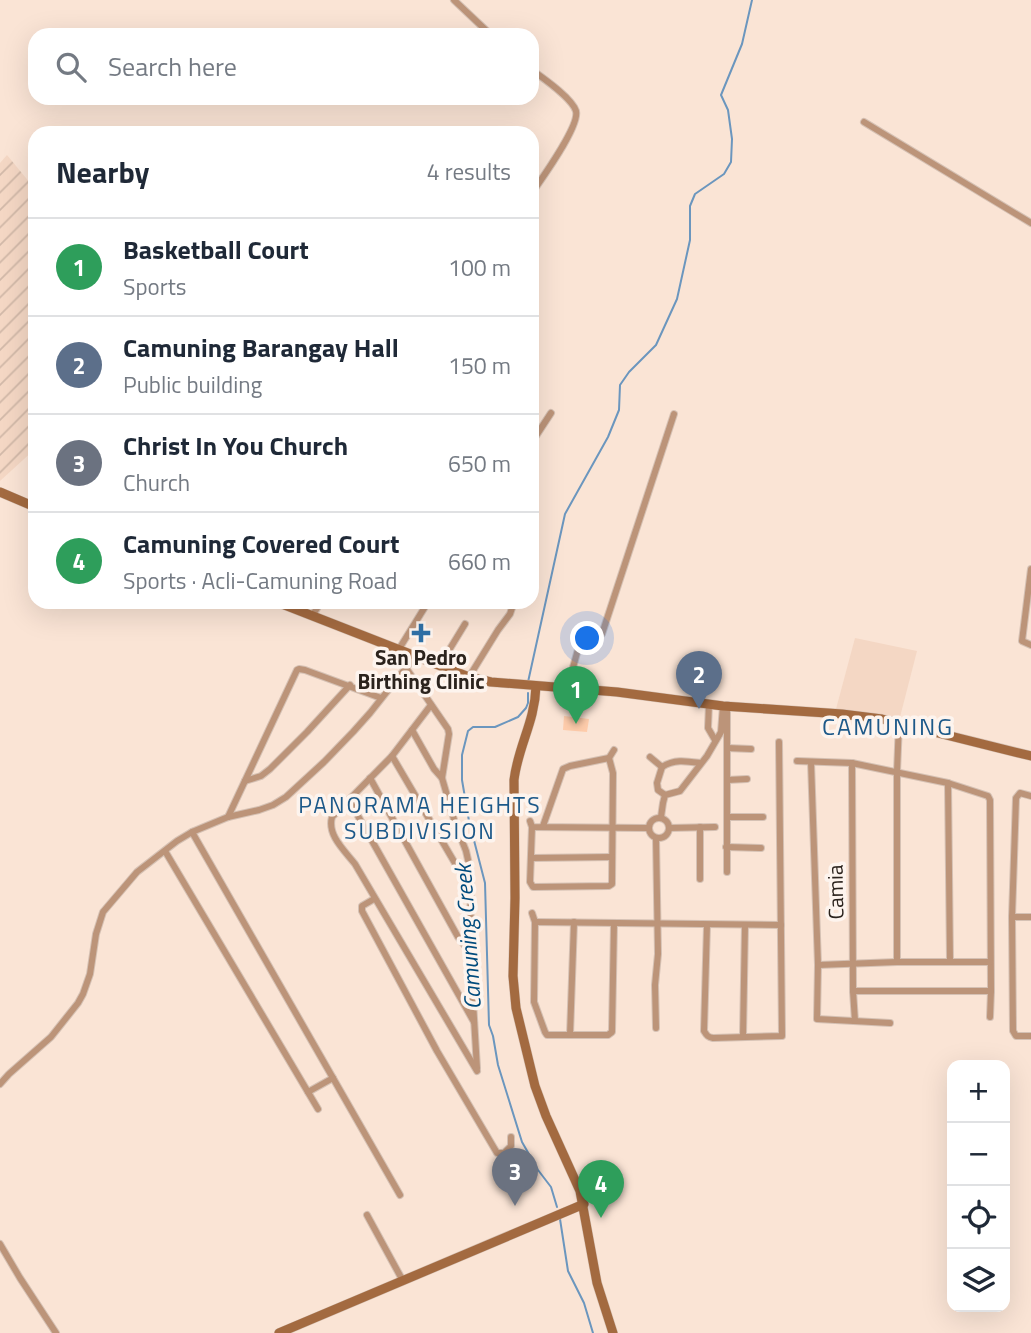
<!DOCTYPE html>
<meta charset="utf-8">
<style>
:root{--surface:#fff;--page:#f6f6f7;--text:#1f2937;--muted:#747a83;--line:#e0e1e3;--accent:#d93025}
body{margin:0;font-family:"Titillium Web",sans-serif;background:var(--page);color:var(--text)}
.controls{position:absolute;right:21px;bottom:21px;display:grid;overflow:hidden;border-radius:14px;box-shadow:0 7px 28px #0002}
.controls button{width:63px;height:63px;display:grid;place-items:center;padding:0;border:0;border-bottom:2px solid var(--line);background:var(--surface);color:var(--text);font:35px sans-serif}
.you{position:absolute;left:588px;top:639px;width:24px;height:24px;margin:-18px;border:5px solid #fff;border-radius:50%;background:#1a73e8;box-shadow:0 0 0 10px #1a73e833}
.badge{display:grid;place-items:center;width:46px;height:46px;border-radius:50%;background:var(--accent);color:#fff;font-size:23px;font-weight:700}
.pin{position:absolute;translate:-50% -58px;filter:drop-shadow(0 2px 4px #0008)}
.pin::after{content:'';position:absolute;top:37px;width:24px;height:21px;background:inherit;clip-path:polygon(0 0,100% 0,50% 100%)}
.list{margin:0;padding:0;list-style:none}
h2{display:flex;justify-content:space-between;align-items:center;height:91px;margin:0;padding:0 28px;font-size:30px}
h2 small{font-size:23px;font-weight:400;color:var(--muted)}
.list li{display:grid;grid-template-columns:46px 1fr auto;gap:21px;align-items:center;box-sizing:border-box;height:98px;padding:0 28px;border-top:2px solid var(--line)}
.list b{display:block;font-size:26px;white-space:nowrap}
.list p{margin:0;font-size:23px;white-space:nowrap;color:var(--muted)}
.list em{font-size:23px;font-style:normal;color:var(--muted)}
.icon{flex:none;width:38px;height:38px;fill:none;stroke:currentColor;stroke-width:2;stroke-linecap:round;stroke-linejoin:round}
.map{position:relative;flex:none;width:1031px;height:1333px;overflow:hidden}
.search{position:absolute;background:var(--surface);box-shadow:0 7px 28px #0002;left:28px;top:28px;width:511px;height:77px;display:flex;align-items:center;gap:18px;box-sizing:border-box;padding:0 24px;border-radius:21px;color:var(--muted);font-size:26px}
.panel{position:absolute;background:var(--surface);box-shadow:0 7px 28px #0002;left:28px;top:126px;width:511px;height:483px;border-radius:21px}
.map>svg:first-child{display:block}
</style>
<div class="map">
<svg width="1031" height="1333" viewBox="0 0 1031 1333">
<defs>
<pattern id="industrial-furrows" width="10" height="10" patternUnits="userSpaceOnUse" patternTransform="scale(1.75)"><rect width="10" height="10" fill="#f4d7c4"/><path d="M-1 1l2-2M0 10L10 0M9 11l2-2" fill="none" stroke="#d1b8a8"/></pattern>
</defs>
<rect width="100%" height="100%" fill="#fae4d5"/>
<polygon fill="#f4d7c4" points="855,638 917,651 899,721 836,709"/>
<polygon fill="url(#industrial-furrows)" points="7,155 35,189 35,449 0,481 0,163"/>
<polygon fill="#feccab" points="564,716 589,719 587,732 563,730"/>
<g fill="none" stroke-linecap="round" stroke-linejoin="round">
<g stroke="#6b96be" stroke-width="2">
<polyline points="528,682 565,514 608,437 619,410 620,385 629,372 656,345 677,299 690,240 690,206 695,194 724,174 731,162 732,139 728,110 721,95 742,44 752,0"/>
<polyline points="528,693 528,703 526,708 518,717 495,727 473,727 468,731 462,755 462,780 469,821 485,883 489,1025 493,1036 498,1065 522,1142 538,1170 551,1187 557,1207"/>
<polyline points="560,1219 568,1271 584,1303 593,1333"/>
</g>
<g stroke="#d5c1b4" stroke-width="8">
<g id="street">
<polyline points="454,0 491,35"/>
<path d="M532,70C543,78 572,98 576,111C580,126 542,178 532,193"/>
<polyline points="864,122 1031,223"/>
<polyline points="532,442 551,413"/>
<polyline points="1031,569 1022,641 1031,645"/>
<polyline points="312,616 321,602"/>
<polyline points="399,649 428,602"/>
<polyline points="440,665 465,624"/>
<polyline points="406,668 448,729 449,734 442,778 455,823 466,851 471,873 470,952 477,1068"/>
<polyline points="469,677 498,630 510,614 514,602"/>
<polyline points="567,689 582,635 602,634 674,414"/>
<polyline points="709,704 708,728 715,740"/>
<path d="M431,705L392,756L332,817C327,835 344,850 355,864L477,1071"/>
<polyline points="412,730 434,769 442,778"/>
<polyline points="727,748 751,749"/>
<polyline points="392,756 469,887"/>
<polyline points="650,757 662,767"/>
<polyline points="797,761 852,763 948,783 988,796 990,800 991,991 990,1017"/>
<polyline points="811,762 818,965 817,1019 890,1023"/>
<polyline points="852,763 853,991 855,1021"/>
<polyline points="370,778 458,937 470,952"/>
<polyline points="727,780 747,779"/>
<polyline points="245,781 261,776 270,769 307,732 350,685"/>
<polyline points="948,783 950,962"/>
<path d="M665,795L658,790L657,783L662,767C674,759 686,761 700,763"/>
<polyline points="1031,796 1020,793 1016,798 1012,917 1013,1031 1016,1036 1031,1036"/>
<polyline points="349,800 474,1022"/>
<polyline points="228,817 297,670 299,669 305,670 381,698"/>
<polyline points="661,817 663,803 665,795 680,791 707,756 721,732 723,706"/>
<polyline points="727,817 763,817"/>
<circle cx="659" cy="828" r="10"/>
<polyline points="530,821 532,827 649,828"/>
<polyline points="543,826 563,769 570,766 609,758 614,750"/>
<polyline points="532,827 530,882 533,887 609,886 612,884 613,773 609,758"/>
<polyline points="700,827 700,879"/>
<polyline points="669,828 715,827"/>
<polyline points="192,832 400,1195"/>
<polyline points="726,847 761,848"/>
<polyline points="165,851 318,1109"/>
<polyline points="531,858 612,857"/>
<polyline points="727,872 727,705"/>
<polyline points="374,899 362,906 362,911 437,1051 497,1153 504,1153 511,1146 511,1137"/>
<polyline points="532,913 535,922 534,1002 545,1032 547,1035 608,1035 612,1032 614,923"/>
<polyline points="1012,917 1031,917"/>
<polyline points="535,922 781,925"/>
<path d="M707,925L704,1031C707,1036 708,1037 713,1038L782,1036L779,742"/>
<polyline points="897,962 897,772 899,723"/>
<polyline points="818,965 897,962 990,962"/>
<polyline points="853,991 991,991"/>
<polyline points="656,1028 655,985 658,954 656,838"/>
<polyline points="570,1035 574,922"/>
<polyline points="743,1037 745,925"/>
<polyline points="0,1084 9,1074 51,1037 78,1003 83,994 90,974 96,934 103,912 137,872 177,841 192,832 228,817 259,810 273,805 286,797 324,762 353,732 370,713 416,655"/>
<polyline points="308,1092 333,1078"/>
<polyline points="367,1215 403,1281"/>
<polyline points="0,1244 20,1278 56,1333"/>
</g>
</g>
<g stroke="#d5c1b4" stroke-width="10">
<g id="secondary">
<polyline points="0,492 35,507"/>
<polyline points="277,602 469,677 491,682 617,692 723,706 842,714 882,719 1031,756"/>
<path d="M536,686C535,722 518,746 514,780L515,898L513,976L516,1008L535,1086L546,1116L580,1191L597,1283L613,1333"/>
<polyline points="279,1333 584,1204"/>
</g>
</g>
<use href="#street" stroke="#bc9479" stroke-width="6"/>
<use href="#secondary" stroke="#a36a40" stroke-width="9"/>
</g>
<path fill="#2f70a6" stroke="#fdf4ee" stroke-width="2.5" d="M417.5 622.5h7v7h7v7h-7v7h-7v-7h-7v-7h7z"/>
<g text-anchor="middle" stroke-width="7" stroke-linejoin="round" paint-order="stroke">
<g font-size="21" font-weight="bold" fill="#2b231d" stroke="#fdf4ee">
<text x="421" y="665">San Pedro<tspan x="421" dy="24">Birthing Clinic</tspan></text>
</g>
<g font-size="21" fill="#2b231d" stroke="#fdf4ee">
<text transform="translate(836 892) rotate(-91)" y="7">Camia</text>
</g>
<g font-size="23" letter-spacing="2" fill="#1d5989" stroke="#fdf4ee">
<text x="420" y="813">PANORAMA HEIGHTS<tspan x="420" dy="26">SUBDIVISION</tspan></text>
</g>
<g font-size="23" font-style="italic" fill="#004b7d" stroke="#fdf4ee">
<text transform="translate(468 937) rotate(-94)" y="8">Camuning Creek</text>
</g>
<g font-size="24" letter-spacing="2" fill="#1d5989" stroke="#fdf4ee">
<text x="888" y="735">CAMUNING</text>
</g>
</g>
</svg>
<div class="controls">
<button>+</button>
<button>−</button>
<button><svg class="icon" aria-label="locate" viewBox="0 0 24 24"><circle cx="12" cy="12" r="6"/><path d="M12 2v4M12 18v4M2 12h4M18 12h4"/></svg></button>
<button><svg class="icon" aria-label="layers" viewBox="0 0 24 24"><path d="M12 4l9 5-9 5-9-5zM3 14l9 5 9-5"/></svg></button>
</div>
<div class="you"></div>
<div class="pin badge" style="left:576px;top:724px;background:#2e9e5b">1</div>
<div class="pin badge" style="left:699px;top:709px;background:#5c6f8a">2</div>
<div class="pin badge" style="left:515px;top:1206px;background:#6b7280">3</div>
<div class="pin badge" style="left:601px;top:1218px;background:#2e9e5b">4</div>
<div class="search"><svg class="icon" aria-label="search" viewBox="0 0 24 24"><circle cx="10" cy="10" r="6"/><path d="M15 15l6 6"/></svg>Search here</div>
<section class="panel">
<h2>Nearby<small>4 results</small></h2>
<ul class="list">
<li><span class="badge" style="background:#2e9e5b">1</span><div><b>Basketball Court</b><p>Sports</p></div><em>100 m</em></li>
<li><span class="badge" style="background:#5c6f8a">2</span><div><b>Camuning Barangay Hall</b><p>Public building</p></div><em>150 m</em></li>
<li><span class="badge" style="background:#6b7280">3</span><div><b>Christ In You Church</b><p>Church</p></div><em>650 m</em></li>
<li><span class="badge" style="background:#2e9e5b">4</span><div><b>Camuning Covered Court</b><p>Sports · Acli-Camuning Road</p></div><em>660 m</em></li>
</ul>
</section>
</div>
